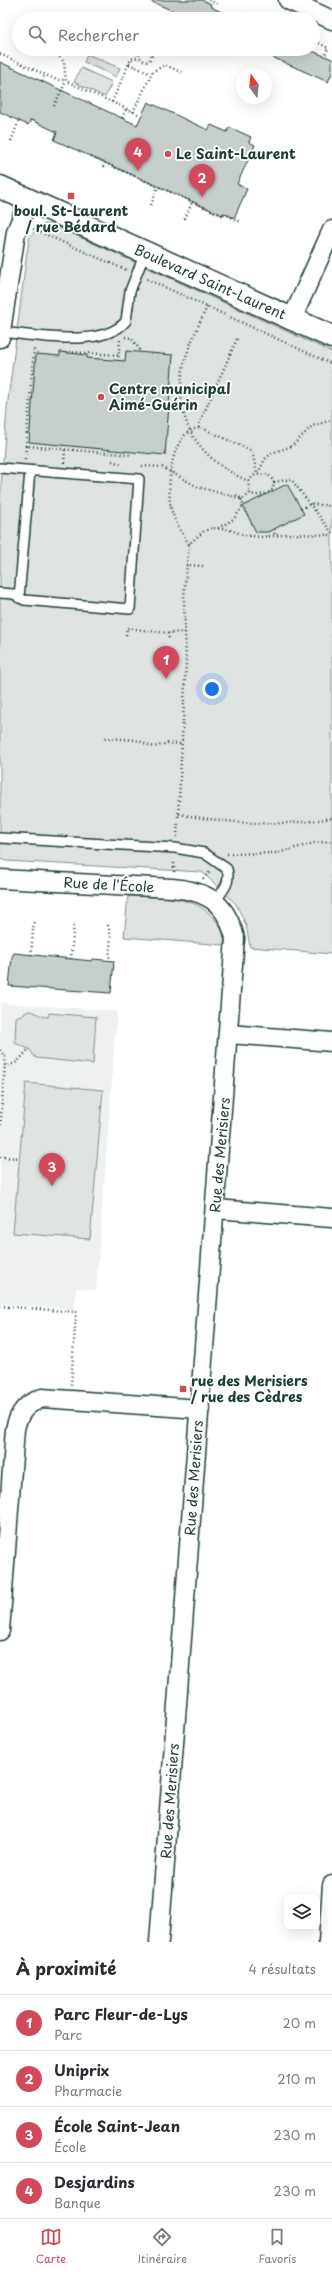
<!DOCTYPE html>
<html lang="fr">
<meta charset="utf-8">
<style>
:root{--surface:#fff;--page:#f7f7f7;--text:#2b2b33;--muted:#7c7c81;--line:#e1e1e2;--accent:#d1495b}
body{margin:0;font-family:"Playpen Sans",sans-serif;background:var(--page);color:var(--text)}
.controls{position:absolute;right:12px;bottom:12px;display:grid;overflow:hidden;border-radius:8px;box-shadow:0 4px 16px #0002}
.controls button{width:36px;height:36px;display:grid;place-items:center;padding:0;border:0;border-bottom:1px solid var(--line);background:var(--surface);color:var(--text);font:20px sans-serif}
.compass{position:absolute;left:236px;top:68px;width:36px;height:36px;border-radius:50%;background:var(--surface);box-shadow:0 4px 16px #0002;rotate:345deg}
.you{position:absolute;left:212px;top:689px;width:14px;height:14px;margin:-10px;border:3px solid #fff;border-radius:50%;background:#1a73e8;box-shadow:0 0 0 6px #1a73e833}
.badge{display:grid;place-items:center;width:26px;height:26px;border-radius:50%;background:var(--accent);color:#fff;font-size:13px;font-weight:700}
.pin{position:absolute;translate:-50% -33px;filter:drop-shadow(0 1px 2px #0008)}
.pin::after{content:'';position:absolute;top:21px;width:14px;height:12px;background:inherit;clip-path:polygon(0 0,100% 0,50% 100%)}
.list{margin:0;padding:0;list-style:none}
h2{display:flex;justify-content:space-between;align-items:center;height:52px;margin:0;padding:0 16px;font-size:17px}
h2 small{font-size:13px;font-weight:400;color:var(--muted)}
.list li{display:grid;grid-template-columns:26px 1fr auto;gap:12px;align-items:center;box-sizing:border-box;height:56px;padding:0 16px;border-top:1px solid var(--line)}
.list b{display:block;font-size:15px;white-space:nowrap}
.list p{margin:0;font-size:13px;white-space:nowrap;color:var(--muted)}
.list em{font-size:13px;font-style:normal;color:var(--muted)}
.icon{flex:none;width:22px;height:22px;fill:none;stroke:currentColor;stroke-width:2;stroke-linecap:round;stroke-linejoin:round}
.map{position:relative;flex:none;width:332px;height:1942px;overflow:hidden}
.search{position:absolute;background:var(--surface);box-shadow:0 4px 16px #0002;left:12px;right:12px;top:12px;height:44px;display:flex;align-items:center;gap:10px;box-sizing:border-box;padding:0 14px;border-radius:22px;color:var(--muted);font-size:15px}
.sheet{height:276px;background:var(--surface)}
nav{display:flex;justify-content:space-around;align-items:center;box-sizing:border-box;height:56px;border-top:1px solid var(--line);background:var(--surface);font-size:11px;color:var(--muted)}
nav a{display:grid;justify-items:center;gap:2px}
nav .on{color:var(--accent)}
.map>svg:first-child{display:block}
</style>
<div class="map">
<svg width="332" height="1942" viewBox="0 0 332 1942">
<rect width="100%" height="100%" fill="#fff"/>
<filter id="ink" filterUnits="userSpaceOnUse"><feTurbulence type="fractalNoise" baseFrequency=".025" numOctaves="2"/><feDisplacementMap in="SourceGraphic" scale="8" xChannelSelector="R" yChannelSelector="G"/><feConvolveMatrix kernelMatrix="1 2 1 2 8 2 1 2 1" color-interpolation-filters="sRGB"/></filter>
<g filter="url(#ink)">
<polygon fill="#eef1f0" points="0,1003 117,1011 96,1290 76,1288 74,1309 0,1304"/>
<g fill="#dee3e2" stroke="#7e908b">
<polygon points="87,54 120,68 116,77 84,62"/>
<polygon points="81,68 112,82 105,97 74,82"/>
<polygon points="44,224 51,224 332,352 332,954 250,947 246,925 236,904 202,872 6,861 0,859 0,499 7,408 27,252 30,236"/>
<path d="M128,896C160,898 196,893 217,922C222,929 225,936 224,945L124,937Z"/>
<path d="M29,1011C36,1011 40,1017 48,1017L49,1013L96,1017L93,1064L36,1058L29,1049L15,1043L16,1017Z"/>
<polygon points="26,1083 103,1090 90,1239 13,1233"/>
</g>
<g fill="#c7cfcc" stroke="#1f3d34">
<polygon points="148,0 202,0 211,4 210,6 215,9 237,19 191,19"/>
<polygon points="254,49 307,49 332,59 332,73 328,82"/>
<polygon points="0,62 137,125 148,102 208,130 211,125 227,132 229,127 251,137 249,142 255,145 237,184 247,189 234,218 223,213 222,215 54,140 57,132 31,120 28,125 0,112"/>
<polygon points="126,351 173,355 165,455 29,442 36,354 60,356 60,352 87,355 87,358 125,361"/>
<polygon points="287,484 304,514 268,532 256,532 243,506"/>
<polygon points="14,953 92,961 93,959 114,961 111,993 9,986 12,957"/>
</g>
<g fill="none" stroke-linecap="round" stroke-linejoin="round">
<g stroke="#1f3d34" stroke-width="12">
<g id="lane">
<path d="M1,332C34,335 103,349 126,321L130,291L145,253"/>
<polyline points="0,468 139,479 130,609 24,600 14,594 0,593"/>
<polyline points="19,598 30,471"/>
<path d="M0,838L175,848L204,853L227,869C231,883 223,891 214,902"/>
</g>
</g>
<g stroke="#1f3d34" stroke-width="21">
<g id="street">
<polyline points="288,0 332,20"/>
<polyline points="292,319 332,230"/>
<polyline points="0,338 16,232 28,201"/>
<path d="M0,879L172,888C207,891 226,902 235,938L159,1942"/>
<polyline points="229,1034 332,1042"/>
<polyline points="215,1209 332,1218"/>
<path d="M0,1631L15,1429C19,1412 26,1404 42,1398L200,1409"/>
<polyline points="328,1942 332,1885"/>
</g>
</g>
<g stroke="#1f3d34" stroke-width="25">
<polyline id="secondary" points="0,187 332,337"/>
</g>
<g stroke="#1f3d34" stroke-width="2.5" stroke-dasharray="1 3" stroke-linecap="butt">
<polyline points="209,0 217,4"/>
<polyline points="238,19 241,13 249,16"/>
<polyline points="319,43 328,48 325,56"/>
<polyline points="129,49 139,52"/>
<polyline points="144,49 139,52 139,57 145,62 149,61 152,55 147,49"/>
<polyline points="0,54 57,80 66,80"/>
<polyline points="57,54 64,62 66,81 138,114"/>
<polyline points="129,64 151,74"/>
<polyline points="42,81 45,74"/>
<polyline points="112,102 131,59 139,57"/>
<polyline points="54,106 66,81"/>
<polyline points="133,112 153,71 166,65 184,74"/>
<polyline points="122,118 126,109"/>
<polyline points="11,141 19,121"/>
<polyline points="103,167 105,163 222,215 223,213 241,222"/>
<polyline points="151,205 158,187"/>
<polyline points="185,219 192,202"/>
<polyline points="33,229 126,270"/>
<polyline points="147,279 332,364"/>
<path d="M207,307C199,325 189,344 184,364C172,420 197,458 248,481L255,475L268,474L274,482L273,489C266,495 259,496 250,494L248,481"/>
<polyline points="125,337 131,338 141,352"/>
<polyline points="69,352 119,355"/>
<polyline points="118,361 120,339"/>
<polyline points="199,428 199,424 237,339"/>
<polyline points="26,446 34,349 36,349"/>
<polyline points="25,459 26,446 132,455"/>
<polyline points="112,461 121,464"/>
<polyline points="64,463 65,449"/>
<polyline points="142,466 162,467 198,487 242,499 250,494"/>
<polyline points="258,473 265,459 272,453 292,446 312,426 332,420"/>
<polyline points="274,482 291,479 332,533"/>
<polyline points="236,495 242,499 238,501"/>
<polyline points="301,509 310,504 332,506"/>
<polyline points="218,528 234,519 243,506 242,499"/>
<polyline points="274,529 275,536"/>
<path d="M189,544C182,533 174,522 171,508C166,487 171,426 202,428L252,451L257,474"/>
<polyline points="186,565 203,566"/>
<polyline points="168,633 169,639"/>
<polyline points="126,635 127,628 168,633 185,632"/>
<polyline points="105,738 136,740 154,747 168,743 181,744"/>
<path d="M179,814C232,824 278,827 332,818"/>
<polyline points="177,837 186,663 184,597 189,544 204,531 212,528 230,530 244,535 261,537 291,534 332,535"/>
<polyline points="227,854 277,853 314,843 332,841"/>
<polyline points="174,872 174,860"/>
<polyline points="203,879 211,871"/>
<polyline points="108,925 111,936 109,960"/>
<polyline points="31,955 34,920"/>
<polyline points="71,959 74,923"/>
<polyline points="0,1050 5,1057 5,1065 8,1066 17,1062 29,1049"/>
<polyline points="0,1129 5,1065"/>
<polyline points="0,1157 20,1158"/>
<polyline points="0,1306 76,1312 71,1385"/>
</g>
<use href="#lane" stroke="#fff" stroke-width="9"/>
<use href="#street" stroke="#fff" stroke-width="18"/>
<use href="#secondary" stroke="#fff" stroke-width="22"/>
</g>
</g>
<g fill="#d1495b" stroke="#fff" stroke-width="1.5">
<circle cx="168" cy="154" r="4"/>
<rect x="67" y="192" width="8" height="8" rx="2"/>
<circle cx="101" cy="397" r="4"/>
<rect x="179" y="1385" width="8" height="8" rx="2"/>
</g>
<g text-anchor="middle" stroke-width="3.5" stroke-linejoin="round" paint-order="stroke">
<g font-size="14" font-weight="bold" fill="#1f3d34" stroke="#fff" text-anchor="start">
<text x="176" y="159">Le Saint-Laurent</text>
<text x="71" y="216" text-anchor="middle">boul. St-Laurent<tspan x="71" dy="16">/ rue Bédard</tspan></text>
<text x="109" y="394">Centre municipal<tspan x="109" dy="16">Aimé-Guérin</tspan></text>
<text x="191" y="1386">rue des Merisiers<tspan x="191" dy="16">/ rue des Cèdres</tspan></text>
</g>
<g font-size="14" fill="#1f3d34" stroke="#fff">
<text transform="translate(210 282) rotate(24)" y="5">Boulevard Saint-Laurent</text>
<text transform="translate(109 885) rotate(3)" y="5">Rue de l'École</text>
<text transform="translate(220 1155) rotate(-85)" y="5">Rue des Merisiers</text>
<text transform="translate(194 1478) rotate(-86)" y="5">Rue des Merisiers</text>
<text transform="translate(170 1801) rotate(-86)" y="5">Rue des Merisiers</text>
</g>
</g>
</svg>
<div class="controls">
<button><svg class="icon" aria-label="layers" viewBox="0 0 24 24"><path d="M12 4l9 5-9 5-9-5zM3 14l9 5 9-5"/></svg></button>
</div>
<svg class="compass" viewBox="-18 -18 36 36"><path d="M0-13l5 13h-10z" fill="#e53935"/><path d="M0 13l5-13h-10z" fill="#7c7c81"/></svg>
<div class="you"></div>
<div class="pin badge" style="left:166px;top:679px">1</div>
<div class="pin badge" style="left:202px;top:197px">2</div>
<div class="pin badge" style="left:52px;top:1186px">3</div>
<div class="pin badge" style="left:138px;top:171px">4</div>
<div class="search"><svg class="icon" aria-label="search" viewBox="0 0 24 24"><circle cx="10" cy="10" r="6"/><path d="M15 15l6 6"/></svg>Rechercher</div>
</div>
<section class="sheet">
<h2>À proximité<small>4 résultats</small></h2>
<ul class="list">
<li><span class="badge">1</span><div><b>Parc Fleur-de-Lys</b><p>Parc</p></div><em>20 m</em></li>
<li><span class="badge">2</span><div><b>Uniprix</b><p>Pharmacie</p></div><em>210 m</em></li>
<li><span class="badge">3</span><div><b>École Saint-Jean</b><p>École</p></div><em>230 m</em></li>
<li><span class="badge">4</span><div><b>Desjardins</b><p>Banque</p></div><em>230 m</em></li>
</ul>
</section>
<nav>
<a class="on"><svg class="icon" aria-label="map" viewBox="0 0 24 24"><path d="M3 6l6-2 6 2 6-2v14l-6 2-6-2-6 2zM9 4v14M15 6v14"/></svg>Carte</a>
<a><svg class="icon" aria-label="directions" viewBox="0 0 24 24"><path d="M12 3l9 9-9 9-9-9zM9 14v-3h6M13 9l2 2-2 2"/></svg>Itinéraire</a>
<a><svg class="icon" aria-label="saved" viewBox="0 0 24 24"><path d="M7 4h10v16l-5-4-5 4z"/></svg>Favoris</a>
</nav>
